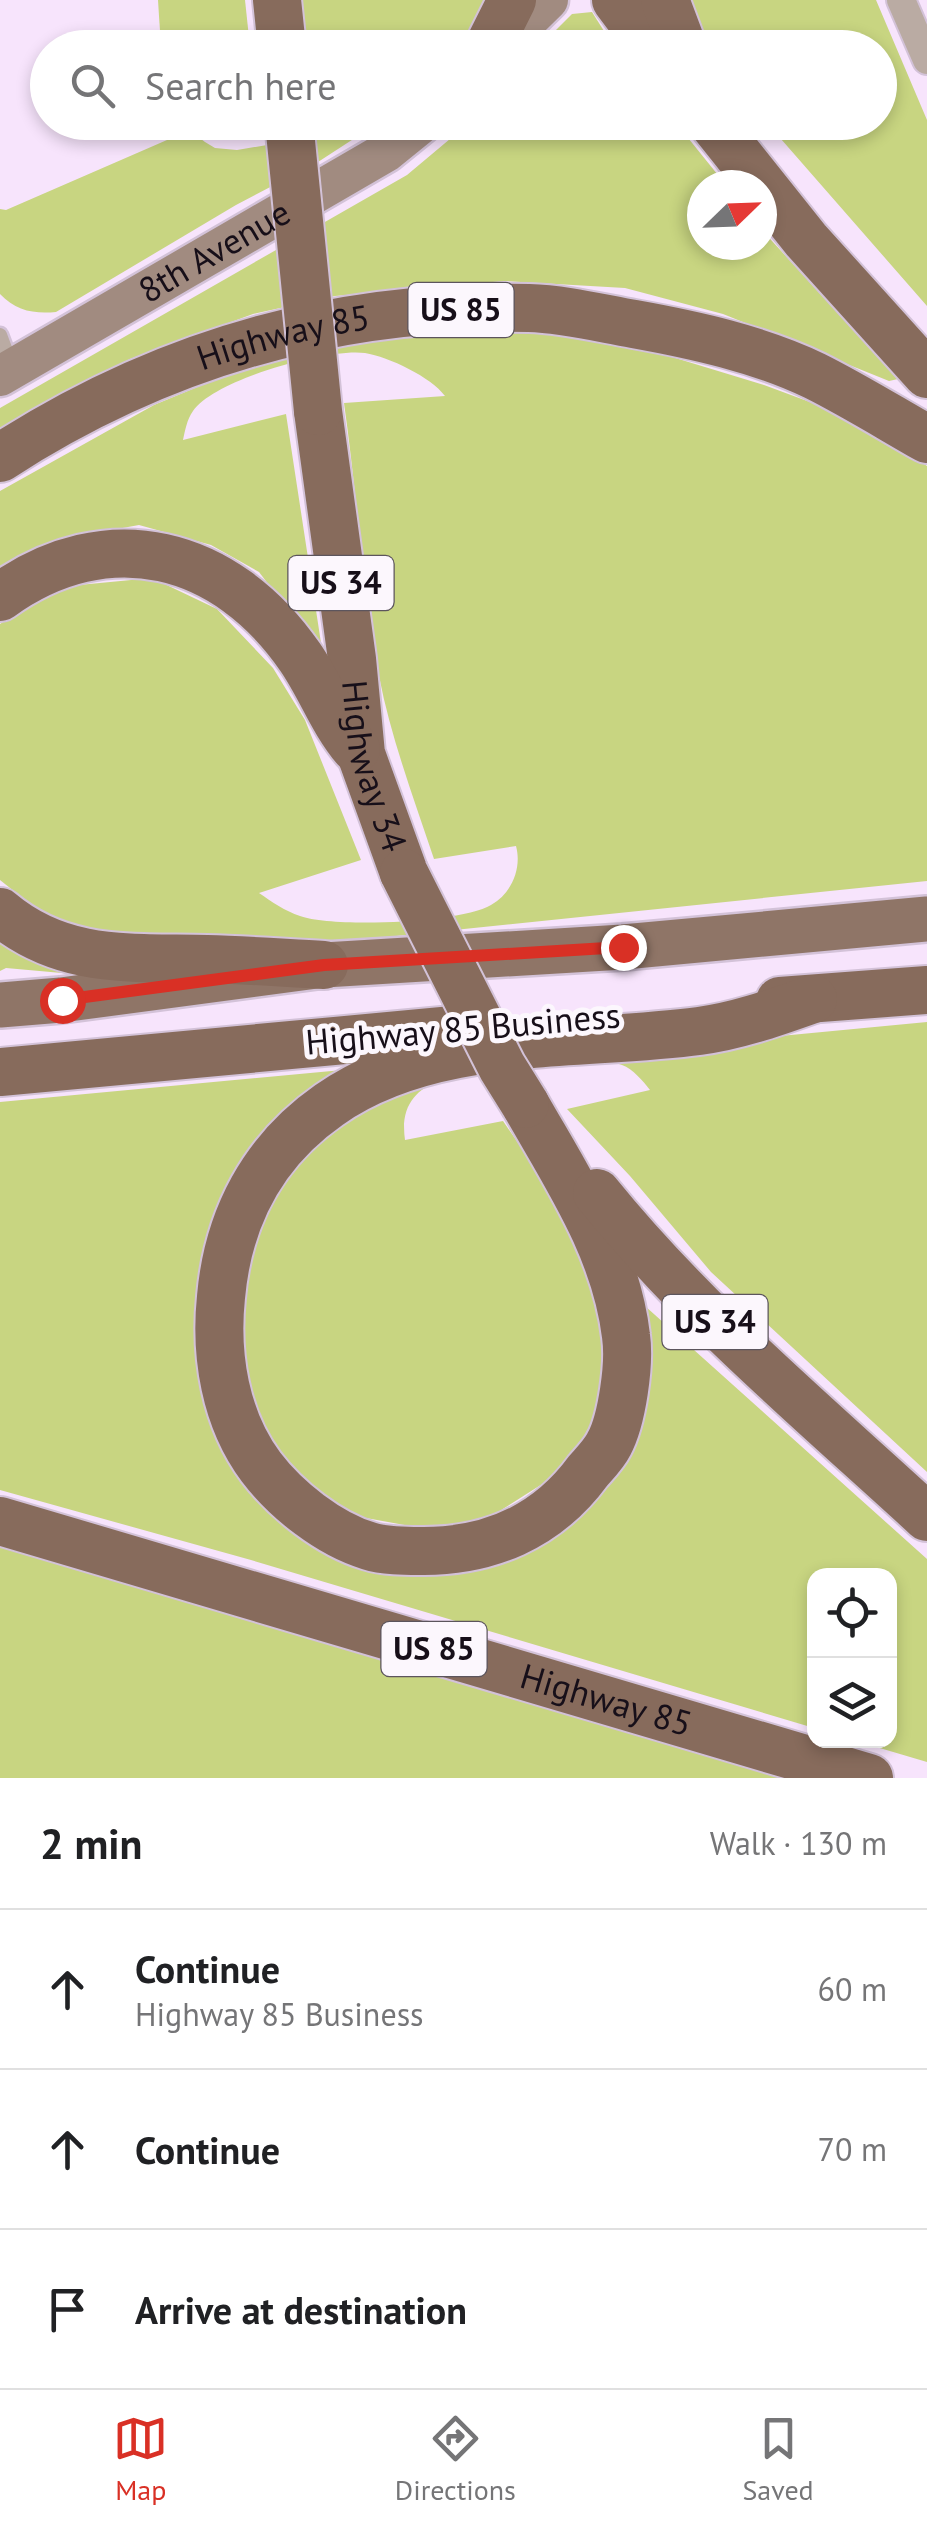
<!DOCTYPE html>
<meta charset="utf-8">
<style>
:root{--surface:#fff;--page:#f2f2f2;--text:#202124;--muted:#757577;--line:#e0e0e0;--accent:#d93025}
body{margin:0;font-family:"PT Sans",sans-serif;background:var(--page);color:var(--text)}
.controls{position:absolute;right:30px;bottom:30px;display:grid;overflow:hidden;border-radius:20px;box-shadow:0 5px 15px #0003}
.controls button{width:90px;height:90px;display:grid;place-items:center;padding:0;border:0;border-bottom:2px solid var(--line);background:var(--surface);color:var(--text);font:50px sans-serif}
.compass{position:absolute;left:687px;top:170px;width:90px;height:90px;border-radius:50%;background:var(--surface);box-shadow:0 5px 15px #0003;rotate:67deg}
.stop{position:absolute;width:30px;height:30px;margin:-22px;border:8px solid #d93025;border-radius:50%;background:#fff}
.stop.end{background:#d93025;border-color:#fff;box-shadow:0 2px 10px #0008}
.list{margin:0;padding:0;list-style:none}
h2{display:flex;justify-content:space-between;align-items:center;height:130px;margin:0;padding:0 40px;font-size:42px}
h2 small{font-size:32px;font-weight:400;color:var(--muted)}
.list li{display:grid;grid-template-columns:65px 1fr auto;gap:30px;align-items:center;box-sizing:border-box;height:160px;padding:0 40px;border-top:2px solid var(--line)}
.list b{display:block;font-size:38px;white-space:nowrap}
.list p{margin:0;font-size:32px;white-space:nowrap;color:var(--muted)}
.list em{font-size:32px;font-style:normal;color:var(--muted)}
.icon{flex:none;width:55px;height:55px;fill:none;stroke:currentColor;stroke-width:2;stroke-linecap:round;stroke-linejoin:round}
.map{position:relative;flex:none;width:927px;height:1778px;overflow:hidden}
.search{position:absolute;background:var(--surface);box-shadow:0 5px 15px #0003;left:30px;right:30px;top:30px;height:110px;display:flex;align-items:center;gap:25px;box-sizing:border-box;padding:0 35px;border-radius:55px;color:var(--muted);font-size:38px}
.sheet{height:610px;background:var(--surface)}
nav{display:flex;justify-content:space-around;align-items:center;box-sizing:border-box;height:140px;border-top:2px solid var(--line);background:var(--surface);font-size:28px;color:var(--muted)}
nav a{display:grid;justify-items:center;gap:5px}
nav .on{color:var(--accent)}
.map>svg:first-child{display:block}
</style>
<div class="map">
<svg width="927" height="1778" viewBox="0 0 927 1778">
<rect width="100%" height="100%" fill="#f7e4fc"/>
<g fill="#c8d581">
<polygon points="158,0 245,0 250,47 161,47"/>
<polygon points="296,0 497,0 458,48 301,47"/>
<polygon points="678,0 876,0 927,120 927,306 767,123 880,122 880,48 702,47"/>
<polygon points="592,12 614,47 539,47 572,14"/>
<path d="M166,123H191L197,136L205,142L215,148L237,150L326,135L353,123H378L318,162L236,205L56,312C34,314 16,311 0,294V209L6,210L167,140Z"/>
<polygon points="469,123 676,123 726,185 702,185 702,245 762,245 762,230 898,379 889,381 723,314 625,288 504,281 335,296 253,314 130,359 0,428 0,408 407,175"/>
<path d="M531,329L636,346L764,385L853,418L927,466V881L290,947L93,937L45,916L0,880V624L58,587L152,578L217,609L273,668L305,720L361,860L259,893C272,902 285,911 300,916C333,928 462,923 491,905C512,893 522,868 516,846L434,859C414,799 391,738 379,676C362,585 357,494 344,403L445,396C431,377 389,357 365,353C328,348 215,379 193,411C187,419 185,431 183,440L286,414L323,656L259,572L211,545L139,525L57,540L0,573V491L154,405L258,362L341,345L431,333Z"/>
<polygon points="0,927 74,963 73,974 6,968 0,971"/>
<path d="M927,1022V1472L711,1272L630,1176L567,1109L650,1090C643,1081 633,1069 622,1065C598,1056 562,1066 538,1068C487,1073 394,1065 405,1140L503,1121L569,1217L610,1306L601,1405L577,1449L547,1481L479,1524L421,1528L355,1516L283,1467L244,1406L239,1242L329,1116L444,1068Z"/>
<polygon points="353,1069 293,1102 266,1131 214,1402 356,1556 560,1523 645,1325 645,1306 927,1559 927,1762 856,1741 890,1740 890,1576 814,1576 814,1728 251,1560 0,1490 0,1102"/>
<polygon points="0,1544 790,1778 0,1778"/>
</g>
<g fill="none" stroke-linecap="round" stroke-linejoin="round">
<g stroke="#d3c2d8" stroke-width="19">
<polyline id="service" points="0,335 12,367"/>
</g>
<g stroke="#d3c2d8" stroke-width="32">
<polyline id="minor" points="901,0 927,60"/>
</g>
<g stroke="#d3c2d8" stroke-width="45">
<g id="secondary">
<polyline points="499,48 548,0"/>
<path id="s1" d="M0,376L386,152L423,122"/>
</g>
</g>
<g stroke="#d3c2d8" stroke-width="50">
<polyline id="primary" points="0,1005 61,1000 324,965 623,947 927,919"/>
</g>
<g stroke="#d3c2d8" stroke-width="52">
<g id="trunk">
<polyline points="277,0 282,48"/>
<polyline points="616,0 652,48"/>
<polyline points="665,0 683,48"/>
<polyline points="488,48 512,0"/>
<polyline points="712,122 806,240 927,374"/>
<path id="s2" d="M318,411L352,659L361,754L404,873"/>
<path id="s3" d="M0,458C162,353 337,303 529,308C564,309 600,318 634,324C695,335 759,349 815,376C853,395 890,418 927,439"/>
<path d="M0,597C108,519 226,550 300,657C321,687 332,721 356,749"/>
<path d="M0,912C63,965 132,957 207,959C246,960 285,963 324,965"/>
<polyline points="780,1001 927,990"/>
<polyline points="0,1072 464,1029"/>
<path d="M525,1104C567,1178 616,1250 626,1336C630,1364 622,1420 609,1444C604,1454 595,1463 588,1471C547,1527 488,1552 420,1551C404,1551 385,1551 369,1546C329,1534 286,1500 261,1467C225,1419 215,1355 221,1297C228,1218 263,1151 329,1105C432,1032 579,1047 699,1031C738,1026 776,1012 813,999"/>
<path d="M597,1193C694,1313 814,1413 927,1517"/>
<path id="s4" d="M0,1521L869,1778"/>
</g>
</g>
<use href="#service" stroke="#baaba3" stroke-width="14"/>
<use href="#minor" stroke="#baaba3" stroke-width="28"/>
<use href="#secondary" stroke="#a18b80" stroke-width="40"/>
<use href="#primary" stroke="#8f7567" stroke-width="45"/>
<use href="#trunk" stroke="#876b5c" stroke-width="48"/>
<g stroke="#d3c2d8" stroke-width="52" stroke-linecap="butt">
<g id="trunk-bridge">
<polyline points="289,122 318,411"/>
<polyline points="404,873 502,1067 525,1104"/>
</g>
</g>
<use href="#trunk-bridge" stroke="#876b5c" stroke-width="48"/>
</g>
<g fill="none" stroke-linecap="round" stroke-linejoin="round">
<polyline stroke="#d93025" stroke-width="12" points="62,1000 324,965 623,947"/>
</g>
<g text-anchor="middle" stroke-width="10" stroke-linejoin="round" paint-order="stroke">
<g fill="#fcf7fd" stroke="#5c555d" stroke-width="2.5">
<rect x="408.5" y="283" width="105" height="54" rx="8"/>
<rect x="288.5" y="556" width="105" height="54" rx="8"/>
<rect x="662.5" y="1295" width="105" height="54" rx="8"/>
<rect x="381.5" y="1622" width="105" height="54" rx="8"/>
</g>
<g font-size="32" font-weight="bold" fill="#170f19">
<text x="461" y="321">US 85</text>
<text x="341" y="594">US 34</text>
<text x="715" y="1333">US 34</text>
<text x="434" y="1660">US 85</text>
</g>
<g font-size="35" fill="#170f19" stroke="#fcf7fd">
<text dy="12" stroke="none"><textPath href="#s1" startOffset="248">8th Avenue</textPath></text>
<text dy="12" stroke="none"><textPath href="#s3" startOffset="310">Highway 85</textPath></text>
<text dy="12" stroke="none"><textPath href="#s2" startOffset="360">Highway 34</textPath></text>
<text transform="translate(463 1029) rotate(-5)" y="12">Highway 85 Business</text>
<text dy="12" stroke="none"><textPath href="#s4" startOffset="632">Highway 85</textPath></text>
</g>
</g>
</svg>
<div class="controls">
<button><svg class="icon" aria-label="locate" viewBox="0 0 24 24"><circle cx="12" cy="12" r="6"/><path d="M12 2v4M12 18v4M2 12h4M18 12h4"/></svg></button>
<button><svg class="icon" aria-label="layers" viewBox="0 0 24 24"><path d="M12 4l9 5-9 5-9-5zM3 14l9 5 9-5"/></svg></button>
</div>
<svg class="compass" viewBox="-18 -18 36 36"><path d="M0-13l5 13h-10z" fill="#e53935"/><path d="M0 13l5-13h-10z" fill="#757577"/></svg>
<div class="stop" style="left:62px;top:1000px"></div>
<div class="stop end" style="left:623px;top:947px"></div>
<div class="search"><svg class="icon" aria-label="search" viewBox="0 0 24 24"><circle cx="10" cy="10" r="6"/><path d="M15 15l6 6"/></svg>Search here</div>
</div>
<section class="sheet">
<h2>2 min<small>Walk · 130 m</small></h2>
<ul class="list">
<li><svg class="icon" aria-label="ahead" viewBox="0 0 24 24"><path d="M12 20V5M6 11l6-6 6 6"/></svg><div><b>Continue</b><p>Highway 85 Business</p></div><em>60 m</em></li>
<li><svg class="icon" aria-label="ahead" viewBox="0 0 24 24"><path d="M12 20V5M6 11l6-6 6 6"/></svg><div><b>Continue</b></div><em>70 m</em></li>
<li><svg class="icon" aria-label="arrive" viewBox="0 0 24 24"><path d="M6 21V4h12l-3 4 3 4H6"/></svg><div><b>Arrive at destination</b></div></li>
</ul>
</section>
<nav>
<a class="on"><svg class="icon" aria-label="map" viewBox="0 0 24 24"><path d="M3 6l6-2 6 2 6-2v14l-6 2-6-2-6 2zM9 4v14M15 6v14"/></svg>Map</a>
<a><svg class="icon" aria-label="directions" viewBox="0 0 24 24"><path d="M12 3l9 9-9 9-9-9zM9 14v-3h6M13 9l2 2-2 2"/></svg>Directions</a>
<a><svg class="icon" aria-label="saved" viewBox="0 0 24 24"><path d="M7 4h10v16l-5-4-5 4z"/></svg>Saved</a>
</nav>
